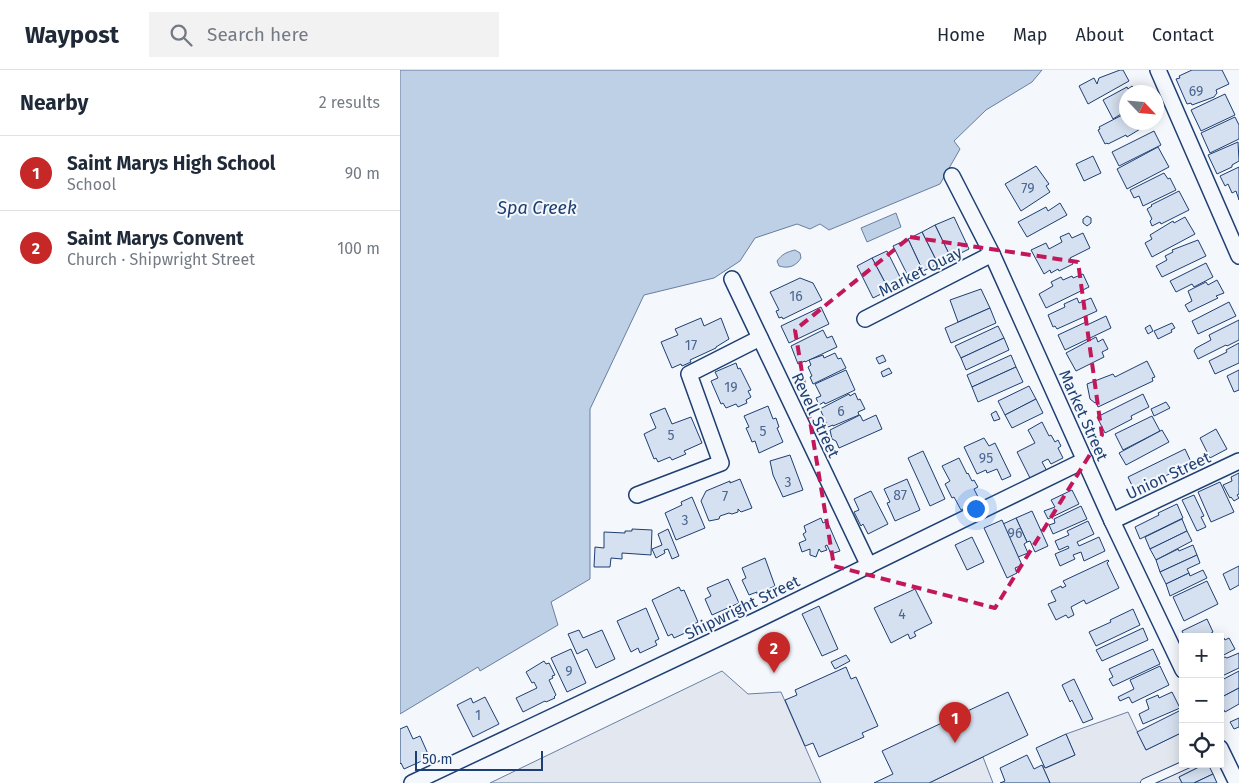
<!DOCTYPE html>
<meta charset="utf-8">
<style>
:root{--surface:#fff;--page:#f2f2f3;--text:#1f2937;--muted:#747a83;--line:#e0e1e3;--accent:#c62828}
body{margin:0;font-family:"Fira Sans",sans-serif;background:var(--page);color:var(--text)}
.controls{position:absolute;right:15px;bottom:15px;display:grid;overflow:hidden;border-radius:0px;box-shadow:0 2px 12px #0003}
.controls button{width:45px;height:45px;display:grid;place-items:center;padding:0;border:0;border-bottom:1px solid var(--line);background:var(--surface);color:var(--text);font:25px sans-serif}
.compass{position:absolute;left:719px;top:15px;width:45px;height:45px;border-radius:50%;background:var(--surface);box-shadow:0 2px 12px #0003;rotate:116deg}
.scale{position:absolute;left:15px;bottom:12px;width:128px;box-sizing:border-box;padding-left:5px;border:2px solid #1d3f73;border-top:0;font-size:14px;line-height:18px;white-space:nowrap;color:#1d3f73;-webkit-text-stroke:4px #f4f7fb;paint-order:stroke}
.you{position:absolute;left:575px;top:438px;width:18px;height:18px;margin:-12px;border:4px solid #fff;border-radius:50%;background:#1a73e8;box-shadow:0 0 0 8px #1a73e833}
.badge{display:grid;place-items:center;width:32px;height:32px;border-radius:50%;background:var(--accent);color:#fff;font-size:16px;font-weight:700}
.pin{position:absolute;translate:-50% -41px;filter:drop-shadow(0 1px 2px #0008)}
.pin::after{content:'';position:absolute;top:26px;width:18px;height:15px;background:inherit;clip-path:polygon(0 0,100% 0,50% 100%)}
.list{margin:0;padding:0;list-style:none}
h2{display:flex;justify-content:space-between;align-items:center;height:65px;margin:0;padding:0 20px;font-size:21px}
h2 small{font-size:16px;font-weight:400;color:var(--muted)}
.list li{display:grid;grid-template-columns:32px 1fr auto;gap:15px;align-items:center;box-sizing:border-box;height:75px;padding:0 20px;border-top:1px solid var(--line)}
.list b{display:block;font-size:19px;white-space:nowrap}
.list p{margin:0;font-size:16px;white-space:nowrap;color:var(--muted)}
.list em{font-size:16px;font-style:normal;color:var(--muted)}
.icon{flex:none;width:28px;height:28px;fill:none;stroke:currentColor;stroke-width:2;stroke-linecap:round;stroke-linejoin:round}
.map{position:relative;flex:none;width:839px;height:713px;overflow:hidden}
header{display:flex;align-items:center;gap:30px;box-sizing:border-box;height:70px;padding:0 25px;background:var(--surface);border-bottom:1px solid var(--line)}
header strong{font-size:24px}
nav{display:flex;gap:28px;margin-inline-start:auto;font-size:18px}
.search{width:350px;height:45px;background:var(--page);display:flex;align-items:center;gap:12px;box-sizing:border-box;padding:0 18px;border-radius:0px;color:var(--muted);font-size:19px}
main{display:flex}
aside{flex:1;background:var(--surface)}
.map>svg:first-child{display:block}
</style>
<header>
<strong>Waypost</strong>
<div class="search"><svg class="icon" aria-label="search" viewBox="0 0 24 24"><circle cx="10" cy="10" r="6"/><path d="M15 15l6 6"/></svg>Search here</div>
<nav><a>Home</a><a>Map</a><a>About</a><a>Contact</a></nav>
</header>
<main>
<aside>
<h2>Nearby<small>2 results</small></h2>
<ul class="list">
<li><span class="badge">1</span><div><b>Saint Marys High School</b><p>School</p></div><em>90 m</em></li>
<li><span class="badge">2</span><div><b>Saint Marys Convent</b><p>Church · Shipwright Street</p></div><em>100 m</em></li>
</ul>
</aside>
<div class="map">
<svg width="839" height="713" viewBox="0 0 839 713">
<rect width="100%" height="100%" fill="#f4f7fb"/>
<g fill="#e3e8f0" stroke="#687fa3">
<polygon points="322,601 348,624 381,622 421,713 90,713"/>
<polygon points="728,642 746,680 783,662 783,694 805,694 779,707 782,713 650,713 642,695 646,698 675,685 666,664"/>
<polygon points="583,687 593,713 529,713"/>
</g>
<g fill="#bed0e5" stroke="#687fa3">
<polygon points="0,0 642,0 632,12 586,40 554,71 560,79 540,114 429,160 420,154 410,159 397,154 355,168 340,191 314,208 244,225 190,339 190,509 151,532 158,555 80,601 78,597 0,644"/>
<polygon points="496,143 501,157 467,172 461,158"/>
<path d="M395,180L400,183L401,188C396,196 389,199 379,196L377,191C382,184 387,182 395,180Z"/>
</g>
<g fill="#d5e0f0" stroke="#1d3f73">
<polygon points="720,0 723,0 729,11 688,34 679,16 694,8 697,14 699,8"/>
<polygon points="792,0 822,0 829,14 816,20 817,23 814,27 792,35 791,33 787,34 776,9 780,8 779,6"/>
<polygon points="732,16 736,22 726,22 726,41 713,49 703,30 727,17 728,19"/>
<polygon points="825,24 835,45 801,61 791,40"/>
<polygon points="726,43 726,52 750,53 727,67 726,65 708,74 707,73 705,74 698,60 700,59 699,57"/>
<polygon points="835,47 839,55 839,69 810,83 801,63"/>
<polygon points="754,61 761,75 719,96 712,82"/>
<polygon points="838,72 839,91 832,95 832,97 817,104 808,85"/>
<polygon points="758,77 769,97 727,119 717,99"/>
<polygon points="693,86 701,103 684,111 676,94"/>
<polygon points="636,96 649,114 646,116 650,122 621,141 605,114"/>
<polygon points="839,97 839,130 836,121 832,123 828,114 825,116 820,106"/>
<polygon points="764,103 768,109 770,108 776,120 743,136 739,126 734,128 730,120"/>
<polygon points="779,121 789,140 761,154 760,152 752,156 750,151 752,149 747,139 752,136 751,135"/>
<polygon points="660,133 667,145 627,167 618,152 646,137 648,141"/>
<polygon points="687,146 691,148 691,153 687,156 683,153 683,149"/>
<polygon points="554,147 569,179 551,188 535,155"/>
<polygon points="785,147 795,164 752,187 745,173 752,169 750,165 773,151 774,153"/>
<polygon points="535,155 551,188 538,194 522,162"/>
<polygon points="522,162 538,194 523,201 508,169"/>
<polygon points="669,163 672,168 683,163 690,178 670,188 673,194 659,201 658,199 651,203 650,200 644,204 631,180 646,173 649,179 662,172 660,167"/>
<polygon points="508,169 523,201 509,208 493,176"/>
<polygon points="798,170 806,186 762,207 756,196 767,190 765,186 773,182 772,180"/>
<polygon points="487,181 503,213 489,220 472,188"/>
<polygon points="472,188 489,220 473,228 457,196"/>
<polygon points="806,193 813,207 794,217 792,214 776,222 770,211"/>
<polygon points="683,204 689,217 646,238 639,224 653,216 651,212 661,207 663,210 672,206 673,208"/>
<polygon points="400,208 413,213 422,230 383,249 382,247 379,248 376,241 379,240 370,222"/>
<polygon points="817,210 824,223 816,226 818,228 789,242 785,235 792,231 788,221 806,212 808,215"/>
<polygon points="581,219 590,238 558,252 550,230"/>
<polygon points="677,228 679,233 691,228 697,241 657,259 655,256 653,257 648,245 665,237 664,234"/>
<polygon points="829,232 836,246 798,264 792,251"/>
<polygon points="421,237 429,254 389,273 381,256"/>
<polygon points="590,238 596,253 551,273 545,258"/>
<polygon points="706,246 711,258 665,280 658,265 686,252 687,255"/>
<polygon points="301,248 304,256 321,248 329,269 316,277 316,278 290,290 291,292 282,296 281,294 272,298 261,272 278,265 275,259"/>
<polygon points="839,250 839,270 827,276 826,275 798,289 794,281 796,278 811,270 809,265"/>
<polygon points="772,253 775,258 771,260 772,262 758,269 754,261"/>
<polygon points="750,255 753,261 748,264 745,258"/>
<polygon points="598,256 604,268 561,288 555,276"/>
<polygon points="423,260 427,268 432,266 437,277 405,292 405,291 398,294 391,276"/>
<polygon points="696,267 698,272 703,269 708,279 702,282 704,287 676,301 666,283"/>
<polygon points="604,268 609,280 566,300 561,288"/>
<polygon points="839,273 839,293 815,304 809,291 827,282 826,280"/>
<polygon points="435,283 438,289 441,288 446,298 413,314 410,307 412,306 408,297 411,295 409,290 423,285 424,288"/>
<polygon points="483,285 486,291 479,294 476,288"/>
<polygon points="611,285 616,297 572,317 567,305"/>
<polygon points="747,291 755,307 752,308 753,311 698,337 696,332 695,333 690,329 687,314 713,304 715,307"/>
<polygon points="336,293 338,299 340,298 351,320 348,321 351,327 346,330 347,333 338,337 336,334 326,338 323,333 321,334 311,311 318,308 315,302"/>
<polygon points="616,297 623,312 578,332 572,317"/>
<polygon points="489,298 492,303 483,307 481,302"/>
<polygon points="446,300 455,320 425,334 424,332 419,335 416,328 421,326 415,314"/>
<polygon points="839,300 839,320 834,322 827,306"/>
<polygon points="629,316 636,329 605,345 598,331"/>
<polygon points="455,323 458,330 460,329 465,339 458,342 459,345 433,356 433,355 428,357 420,339 449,324 450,326"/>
<polygon points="743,324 749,337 731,346 732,349 705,363 697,347"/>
<polygon points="636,329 643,343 612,358 605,345"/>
<polygon points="766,332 770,338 754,346 751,339"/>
<polygon points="368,336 373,349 376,348 379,357 377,358 383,372 359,383 355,371 352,372 350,367 346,358 349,357 344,346"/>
<polygon points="265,338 272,354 291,347 302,373 284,381 286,384 272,390 270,387 258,392 256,388 254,389 244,364 256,358 250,344"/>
<polygon points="596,341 600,349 594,351 591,344"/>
<polygon points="460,345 463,351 476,345 482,359 439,378 436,371 432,369 430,360"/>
<polygon points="752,346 760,361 723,380 715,364"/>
<polygon points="642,352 649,366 651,365 655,372 658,370 661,376 658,378 663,388 651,394 648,389 642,392 648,403 632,412 617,382 635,373 628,360"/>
<polygon points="816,359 827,379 810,388 800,368"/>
<polygon points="762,360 769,372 726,395 719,383"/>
<polygon points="584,368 589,376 595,373 611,406 602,410 597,399 587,403 586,400 577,404 564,377"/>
<polygon points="785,379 793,396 781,402 780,399 761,408 762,410 736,424 728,407"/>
<polygon points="523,381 545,429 530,436 508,388"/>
<polygon points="390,385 403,420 383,427 373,405 370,391"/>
<polygon points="559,388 567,404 568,403 572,411 574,410 578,417 574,419 580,431 561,440 554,427 552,428 545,414 550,411 542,396"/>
<polygon points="839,403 839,424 837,425 839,428 834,431 831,427 830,428 823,415 832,411 831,407"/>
<polygon points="340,409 352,438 341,442 338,439 338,442 332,444 329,443 320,446 319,449 309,451 301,431 306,421 330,411 330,413"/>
<polygon points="507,409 520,440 495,451 487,433 490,432 484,419"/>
<polygon points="820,412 834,442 811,452 798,422"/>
<polygon points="672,420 679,434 648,449 644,441 655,437 651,430"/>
<polygon points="471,421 488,454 468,464 463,454 461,456 454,442 459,440 454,429"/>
<polygon points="794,425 804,446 801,447 806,457 797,461 782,430"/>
<polygon points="292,427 305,458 276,470 265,443 282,435 281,432"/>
<polygon points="777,434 783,448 740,469 735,457 759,445 758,443"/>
<polygon points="681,436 687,449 653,464 649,455 655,453 654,449"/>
<polygon points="632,441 648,476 635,482 630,471 627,472 616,448"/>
<polygon points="421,448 423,453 427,451 440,481 431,484 427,475 425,476 427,480 421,482 419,479 416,487 410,485 410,479 402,482 399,473 406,470 403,464 406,462 404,456"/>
<polygon points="616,448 627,472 624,474 628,483 618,487 603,454"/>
<polygon points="782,449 787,461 750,479 745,467"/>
<polygon points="602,450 622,495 615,498 617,503 607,508 584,458"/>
<polygon points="688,451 694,464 677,472 679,476 699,467 705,481 684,491 681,482 673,485 675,489 660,496 655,484 669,478 668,476 659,480 655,471 669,465 667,461"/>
<polygon points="232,459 252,460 251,485 222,483 222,489 211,488 210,497 194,497 195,477 204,478 204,462 225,463 225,461 232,461"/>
<polygon points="268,459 279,486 272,489 268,479 264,480 265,483 256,488 252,479 262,475 258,464"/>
<polygon points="787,461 792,471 756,490 750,479"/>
<polygon points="572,467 584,492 567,500 555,475"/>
<polygon points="793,475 797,485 760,502 756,490 778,479 779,481"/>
<polygon points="797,485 800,493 787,499 789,503 766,514 760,502"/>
<polygon points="365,488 375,516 357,524 357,522 349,525 342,510 346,508 342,498"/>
<polygon points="708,490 709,491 707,493 719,518 686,534 684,530 671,537 674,545 668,548 666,545 656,550 648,534 656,531 651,521 661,516 662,518 666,516 663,511"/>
<polygon points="839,496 839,515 830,520 823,504"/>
<polygon points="803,500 807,508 770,526 766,514 789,503 790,506"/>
<polygon points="328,509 339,533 312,545 305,529 311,526 307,518"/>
<polygon points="807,511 818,534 784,551 773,527"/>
<polygon points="279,517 281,521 284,520 298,552 292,555 294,559 274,568 272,564 268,566 252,530"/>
<polygon points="515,519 532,553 514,562 516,566 510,569 508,564 491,573 474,538"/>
<polygon points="419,536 438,579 422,586 402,544"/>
<polygon points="246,538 259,569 255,571 257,575 240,583 238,578 231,582 217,551"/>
<polygon points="733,539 740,555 696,576 689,562 711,552 710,550"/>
<polygon points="807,549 813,562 805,567 785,567 782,561"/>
<polygon points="743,558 748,570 702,591 696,580"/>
<polygon points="179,560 183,568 202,560 215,589 196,598 187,579 177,584 168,564"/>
<polygon points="824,568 825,570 829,568 835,579 820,587 820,569"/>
<polygon points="171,579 186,613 167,622 151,588"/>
<polygon points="753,579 760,594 713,616 709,609 713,607 709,599"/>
<polygon points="839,583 839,598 820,607 820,589 825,587 827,588"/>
<polygon points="446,585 450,591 435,599 431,592"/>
<polygon points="144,591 146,594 149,593 155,605 152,606 153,608 149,610 156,625 154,627 155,628 146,632 145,631 123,642 116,628 137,618 134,612 132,613 126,602"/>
<polygon points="760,596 769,615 732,633 729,627 720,631 718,627 734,619 730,610"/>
<polygon points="446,597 451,609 456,607 478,656 462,663 464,667 419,687 413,673 405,676 385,630 397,625 395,620"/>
<polygon points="839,601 839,618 820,628 820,611"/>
<polygon points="674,609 693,649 683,653 672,630 670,632 662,615"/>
<polygon points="839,618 839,634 825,642 820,633 820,628"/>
<polygon points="608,622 628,665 529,713 474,713 493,704 482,681"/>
<polygon points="772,622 780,638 743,654 739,644 749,639 746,630 758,625 759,628"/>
<polygon points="85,627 99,654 73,667 57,635 71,628 73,633"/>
<polygon points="781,640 783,644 783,662 746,680 737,662"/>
<polygon points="839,648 839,657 834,659 830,652"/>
<polygon points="7,656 13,669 20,666 28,684 22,687 24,690 4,699 1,693 0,694 0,659"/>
<polygon points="666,664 675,685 645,698 636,678"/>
<polygon points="627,685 634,699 642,695 650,713 600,713 605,711 600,698"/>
<polygon points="805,694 808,694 813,704 794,713 782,713 779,707"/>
<polygon points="813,704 817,713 794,713"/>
</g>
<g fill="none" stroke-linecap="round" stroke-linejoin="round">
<g stroke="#1d3f73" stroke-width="10">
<polyline id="lane" points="745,713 787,694"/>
</g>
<g stroke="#1d3f73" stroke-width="18">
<g id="street">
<polyline points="758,0 839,186"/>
<polyline points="552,106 592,184 712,451 783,600"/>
<polyline points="332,209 469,496"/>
<polyline points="465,249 592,184"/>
<polyline points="237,425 321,393 289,304 360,268"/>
<polyline points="712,451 839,391"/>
<polyline points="820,678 837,713"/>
<polyline points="12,713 359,549 685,390"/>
</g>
</g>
<use href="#lane" stroke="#f4f7fb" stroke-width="8"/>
<use href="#street" stroke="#f4f7fb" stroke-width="15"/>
</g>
<path fill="none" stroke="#c2185b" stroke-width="4" stroke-dasharray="10 6" stroke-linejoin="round" d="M510,167L678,192L702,365L595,538L434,496L395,260Z"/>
<g text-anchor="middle" stroke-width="4" stroke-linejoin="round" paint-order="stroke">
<g font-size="14" fill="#4b6792">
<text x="796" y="26">69</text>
<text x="628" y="123">79</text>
<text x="396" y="231">16</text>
<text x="291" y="280">17</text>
<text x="331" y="322">19</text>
<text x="441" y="346">6</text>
<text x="363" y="366">5</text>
<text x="271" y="370">5</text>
<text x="586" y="393">95</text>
<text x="388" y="417">3</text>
<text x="500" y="430">87</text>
<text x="325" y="431">7</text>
<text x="285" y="455">3</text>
<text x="615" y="468">96</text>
<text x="502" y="549">4</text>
<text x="169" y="606">9</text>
<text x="78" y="650">1</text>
</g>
<g font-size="16" fill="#1d3f73" stroke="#f4f7fb">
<text transform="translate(520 201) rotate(-27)" y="6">Market Quay</text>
<text transform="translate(416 345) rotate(65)" y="6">Revell Street</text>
<text transform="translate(684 345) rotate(66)" y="6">Market Street</text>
<text transform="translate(768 405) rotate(-25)" y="6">Union Street</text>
<text transform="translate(342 537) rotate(-26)" y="6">Shipwright Street</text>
</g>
<g font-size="18" font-style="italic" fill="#1d3f73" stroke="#f4f7fb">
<text x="137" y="144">Spa Creek</text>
</g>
</g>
</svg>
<div class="controls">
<button>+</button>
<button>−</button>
<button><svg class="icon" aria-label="locate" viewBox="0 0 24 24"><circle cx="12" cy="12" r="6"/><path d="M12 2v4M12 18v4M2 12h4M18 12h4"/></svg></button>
</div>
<svg class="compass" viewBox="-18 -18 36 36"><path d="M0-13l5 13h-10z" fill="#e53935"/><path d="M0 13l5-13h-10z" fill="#747a83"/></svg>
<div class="scale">50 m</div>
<div class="you"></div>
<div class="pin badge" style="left:555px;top:673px">1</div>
<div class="pin badge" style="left:374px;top:603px">2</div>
</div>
</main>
